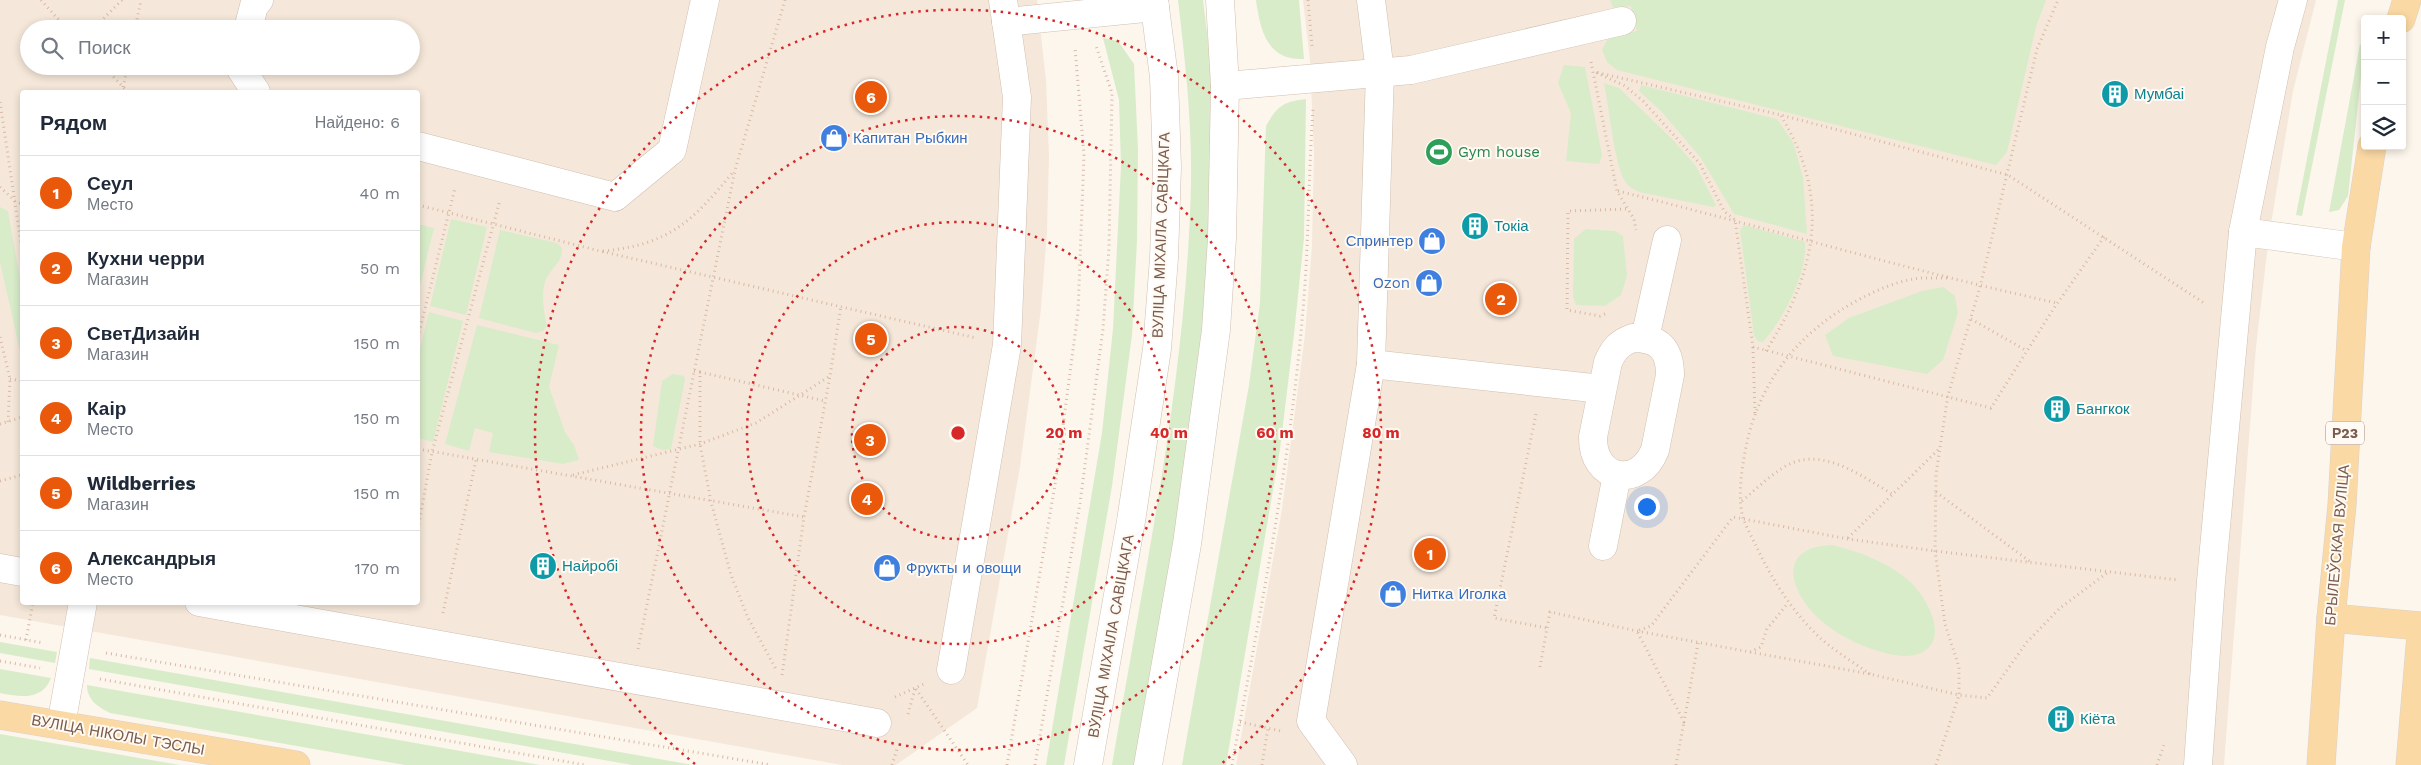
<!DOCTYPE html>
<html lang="ru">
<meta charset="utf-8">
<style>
:root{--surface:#fff;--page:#f2f2f3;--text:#1f2937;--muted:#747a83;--line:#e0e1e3;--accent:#ea580c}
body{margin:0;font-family:"Work Sans",sans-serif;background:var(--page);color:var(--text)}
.controls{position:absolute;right:15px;top:15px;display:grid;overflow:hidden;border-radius:5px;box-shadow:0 2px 8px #0003}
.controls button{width:45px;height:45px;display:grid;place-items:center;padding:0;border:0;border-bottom:1px solid var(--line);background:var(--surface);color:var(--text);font:25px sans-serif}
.you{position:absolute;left:1646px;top:506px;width:18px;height:18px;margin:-12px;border:4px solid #fff;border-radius:50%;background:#1a73e8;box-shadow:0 0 0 8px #1a73e833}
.badge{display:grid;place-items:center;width:32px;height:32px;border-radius:50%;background:var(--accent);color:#fff;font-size:16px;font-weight:700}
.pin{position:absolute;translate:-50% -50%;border:2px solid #fff;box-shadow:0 1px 5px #0006}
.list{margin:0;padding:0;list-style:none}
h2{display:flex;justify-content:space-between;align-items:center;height:65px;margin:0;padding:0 20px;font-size:21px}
h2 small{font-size:16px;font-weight:400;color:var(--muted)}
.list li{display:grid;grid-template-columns:32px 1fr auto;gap:15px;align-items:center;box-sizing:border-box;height:75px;padding:0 20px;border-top:1px solid var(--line)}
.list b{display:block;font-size:19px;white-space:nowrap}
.list p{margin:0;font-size:16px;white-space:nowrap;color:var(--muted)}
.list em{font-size:16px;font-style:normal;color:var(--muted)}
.icon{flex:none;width:28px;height:28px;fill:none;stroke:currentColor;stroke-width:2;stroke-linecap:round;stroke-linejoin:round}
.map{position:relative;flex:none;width:2421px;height:765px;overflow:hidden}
.search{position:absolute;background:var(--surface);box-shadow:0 2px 8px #0003;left:20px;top:20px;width:400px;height:55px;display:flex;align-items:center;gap:12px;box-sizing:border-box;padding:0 18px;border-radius:28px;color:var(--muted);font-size:19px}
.panel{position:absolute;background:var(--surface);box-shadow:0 2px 8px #0003;left:20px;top:90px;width:400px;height:515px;border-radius:5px}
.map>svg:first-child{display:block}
</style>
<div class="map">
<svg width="2421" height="765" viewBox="0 0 2421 765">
<rect width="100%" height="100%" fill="#fdf6ec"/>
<g fill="#f5e8da" fill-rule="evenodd">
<path d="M0,0H1037L1046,80L1049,156L1047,232L1041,309L1020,467L977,708L896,765H842L0,615ZM29,29H411V66H29ZM22,92H418V602H22Z"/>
<polygon points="1303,0 2316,0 2293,91 2269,236 2256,347 2224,765 1236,765 1282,509 1305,335 1312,245 1314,153 1310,61"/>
</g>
<g fill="#d8ecc9">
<path d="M1178,0H1203L1211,65L1216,177L1197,417L1136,765H1112C1144,572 1187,378 1191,182C1192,121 1185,60 1178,0Z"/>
<path d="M1256,0H1299L1304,59C1267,61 1260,30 1256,0Z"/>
<polygon points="1610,0 2046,0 2036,27 2007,152 1996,165 1617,70 1607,62 1602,50 1609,36 1637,31 1631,6 1613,8"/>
<polygon points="2338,0 2345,0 2302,216 2296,215"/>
<polygon points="1103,38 1118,41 1134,64 1138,149 1137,241 1132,335 1112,486 1064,765 1046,765 1102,433 1113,329 1121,166 1119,100"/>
<polygon points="2360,44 2364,49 2348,196 2339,210 2329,212"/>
<polygon points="1564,65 1585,67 1602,155 1599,164 1566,161 1571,113 1558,83"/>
<path d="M1604,83L1619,88L1673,140L1696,166L1716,205L1713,207L1639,192C1633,189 1628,186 1624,180C1614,159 1609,108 1604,83Z"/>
<polygon points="1641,85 1777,119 1793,142 1803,177 1807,234 1734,214 1701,158 1661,111 1639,91"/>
<path d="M1306,99L1304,238L1294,334L1280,449L1226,765H1182L1249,385L1260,303L1266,126C1278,105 1283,102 1306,99Z"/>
<polygon points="0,207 8,211 22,290 22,360 0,262"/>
<polygon points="451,219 487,227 466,315 430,306"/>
<polygon points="418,224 434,228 418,294"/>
<path d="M1744,225L1805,242C1808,272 1783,320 1763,342L1758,341L1754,336L1740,230Z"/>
<polygon points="1586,229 1615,231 1623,236 1627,276 1621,295 1605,306 1576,305 1573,297 1574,239"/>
<path d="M500,230L557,243L562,248C563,263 549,269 545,282C541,296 544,313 547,326L543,331L536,333L479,318Z"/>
<polygon points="1943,287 1955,296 1958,313 1943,360 1927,374 1833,356 1825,335 1849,318 1922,291"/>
<polygon points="429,312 463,321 433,442 418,438 418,357"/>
<polygon points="477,325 559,345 549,387 565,432 574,445 579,460 563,464 489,452 493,433 475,428 469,451 445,444"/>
<polygon points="673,374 684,376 685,380 671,449 662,450 653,446 662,381"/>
<path d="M1832,545C1860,552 1885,561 1907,579C1924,593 1952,638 1921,653C1905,660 1884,653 1869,648C1851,642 1831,630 1817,617C1788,588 1778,547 1832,545Z"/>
<polygon points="0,642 57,652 55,663 0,653"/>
<polygon points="90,658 693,765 632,765 89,669"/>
<path d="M0,669L51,678C42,701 20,697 0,693Z"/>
<path d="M87,685L540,765H405L110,713C98,707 87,700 87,685Z"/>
<polygon points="0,734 180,765 0,765"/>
</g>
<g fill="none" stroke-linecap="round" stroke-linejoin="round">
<g stroke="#d1beb0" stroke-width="29">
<g id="minor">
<polyline points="1006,22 1155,7"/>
<polyline points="248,29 254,6 259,0"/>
<polyline points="239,66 256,92"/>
<polyline points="1225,86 1411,70 1622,21"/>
<polyline points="418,146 615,197 672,150 705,0"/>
<polyline points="2243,232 2356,247"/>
<path d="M1633,338C1659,338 1670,349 1670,375L1655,450C1639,490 1592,480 1593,437L1608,362C1614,349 1619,343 1633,338Z"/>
<polyline points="1645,338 1667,240"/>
<polyline points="1371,364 1602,389"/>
<polyline points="1603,546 1617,475"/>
<polyline points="0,568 22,572"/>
<polyline points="199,602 877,723"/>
<polyline points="951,670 1007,345 1017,97 1003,0"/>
<polyline points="61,725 83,602"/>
<polyline points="1088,765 1131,521 1157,349 1164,258 1167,167 1164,77 1154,0"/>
<polyline points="1148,765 1187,544 1216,330 1222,238 1225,86 1220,0"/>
<polyline points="1343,765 1311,721 1371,364 1380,72 1371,0"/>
<polyline points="2198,765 2211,581 2243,232 2280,47 2293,0"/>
</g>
</g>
<g stroke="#dad1cd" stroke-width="29">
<g id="major">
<polyline points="2401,19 2407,0"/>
<polyline points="2331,618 2421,626"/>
<polyline points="0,715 296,765"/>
<polyline points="2321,765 2331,618 2342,505 2356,247 2372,146"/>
<polyline points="2410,765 2421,635"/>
</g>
</g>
<g stroke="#d9b8a5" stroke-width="3" stroke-dasharray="1 4" stroke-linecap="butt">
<polyline points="41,0 67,29"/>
<polyline points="1308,0 1312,46"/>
<polyline points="93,29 122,0"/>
<polyline points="135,29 141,0"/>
<polyline points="1591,62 1617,191 1634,219 1636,230"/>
<polyline points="103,66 128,92"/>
<polyline points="123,87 128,66"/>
<polyline points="0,102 22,250"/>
<polyline points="0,187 15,201 22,204"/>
<path d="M1618,191C1765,227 1910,271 2057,303"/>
<polyline points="418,205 600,251 976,338"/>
<polyline points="2104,237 2054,308 1991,408 1753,347 1735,220 1724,211 1700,164 1643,101 1625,86 1595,72 1781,115 2008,175 2204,303"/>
<path d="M603,251C669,245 693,221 733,172"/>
<polyline points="1605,314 1600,316 1567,310 1568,211 1628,209"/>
<polyline points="1971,319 2027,351"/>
<polyline points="0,337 10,379 8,422"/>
<polyline points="418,337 455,188"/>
<polyline points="1753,347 1755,414"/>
<path d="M1766,351C1816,272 1832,199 1781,116"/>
<polyline points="694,371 700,372 700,444 711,502 731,575 748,618 777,671"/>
<polyline points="700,372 825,401"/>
<polyline points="10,379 22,381"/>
<polyline points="1536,414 1494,618 1547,628"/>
<polyline points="0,424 22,417"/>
<polyline points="418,449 804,517"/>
<polyline points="573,475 700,444 756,423 830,376 841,306"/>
<polyline points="0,481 22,475"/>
<polyline points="1936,492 2032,563"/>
<path d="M1742,501C1755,490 1767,478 1781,469C1818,443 1860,475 1892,494"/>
<polyline points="418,529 432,452 500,200"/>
<polyline points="1848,538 1940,448"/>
<polyline points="443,613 476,460"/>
<polyline points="0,635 44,643"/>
<polyline points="26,640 33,602"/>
<polyline points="1698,643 1684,722 1637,631 1651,626 1733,517 1848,539 1935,551 2178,580"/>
<polyline points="638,649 735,170 785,0"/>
<polyline points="1750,652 1870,674 1959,695 1987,698 2027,642 2060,608 2107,573"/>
<polyline points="106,653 771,765"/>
<polyline points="0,661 40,668"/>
<polyline points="1540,667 1550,612 1637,631 1750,652 1761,647 1767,629 1788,603"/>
<path d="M1870,674C1853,662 1833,650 1818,636C1791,610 1772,579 1756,546C1752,537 1746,527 1743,518C1738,501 1741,475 1744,458C1755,386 1797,332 1860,299C1879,289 1900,280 1921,278C1930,278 1939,278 1948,278"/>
<polyline points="782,675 804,517 830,376"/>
<polyline points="100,679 585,765"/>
<polyline points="916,689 968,765"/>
<polyline points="895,697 924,684"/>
<polyline points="908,714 915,689"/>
<polyline points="1240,722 1281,731"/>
<polyline points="892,765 897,749"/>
<polyline points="1007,765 1056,479 1078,312 1084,155 1075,48"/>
<polyline points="1035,765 1080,503 1103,329 1109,248 1112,93 1096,46"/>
<path d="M1232,765C1259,618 1289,470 1302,321C1309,250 1308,180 1313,109"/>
<polyline points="1262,765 1268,728"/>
<polyline points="1676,765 1684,722"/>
<polyline points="1936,765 1959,695 1959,667 1945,624 1935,551 1936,474 1948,395 1980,287 2037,49 2058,0"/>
<polyline points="2157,765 2165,742"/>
</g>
<use href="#minor" stroke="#fff" stroke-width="28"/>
<use href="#major" stroke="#fbd9a5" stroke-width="28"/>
</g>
<g fill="none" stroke="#d62828" stroke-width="2.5" stroke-dasharray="2.5 5">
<circle cx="958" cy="433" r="106"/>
<circle cx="958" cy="433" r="211"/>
<circle cx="958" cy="433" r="317"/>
<path d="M695 764A423 423 0 1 1 1221 764"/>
</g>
<defs>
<g id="building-disc" transform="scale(1.4375)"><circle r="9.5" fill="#0f9aa8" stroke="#fffaf3"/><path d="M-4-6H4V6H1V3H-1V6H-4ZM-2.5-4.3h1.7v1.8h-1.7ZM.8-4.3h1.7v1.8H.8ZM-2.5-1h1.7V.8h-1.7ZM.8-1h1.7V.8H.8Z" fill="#fff"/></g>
<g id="shop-disc" transform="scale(1.4375)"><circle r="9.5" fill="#3f7fe0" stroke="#fffaf3"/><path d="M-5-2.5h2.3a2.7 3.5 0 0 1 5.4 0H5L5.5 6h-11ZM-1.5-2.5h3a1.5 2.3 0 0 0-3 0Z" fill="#fff"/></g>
<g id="stadium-disc" transform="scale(1.4375)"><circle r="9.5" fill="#2e9e5b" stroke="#fffaf3"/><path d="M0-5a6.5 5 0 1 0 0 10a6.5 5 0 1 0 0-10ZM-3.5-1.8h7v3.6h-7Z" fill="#fff"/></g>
</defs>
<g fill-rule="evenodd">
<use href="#building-disc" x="2115" y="94"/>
<use href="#shop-disc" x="834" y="138"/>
<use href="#stadium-disc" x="1439" y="152"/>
<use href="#building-disc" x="1475" y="226"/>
<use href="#shop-disc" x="1432" y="241"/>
<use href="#shop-disc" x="1429" y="283"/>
<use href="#building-disc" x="2057" y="409"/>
<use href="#building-disc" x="543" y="566"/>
<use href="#shop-disc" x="887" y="568"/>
<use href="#shop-disc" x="1393" y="594"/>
<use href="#building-disc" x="2061" y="719"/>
</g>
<g text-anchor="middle" stroke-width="4" stroke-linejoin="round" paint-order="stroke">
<rect fill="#fffaf3" stroke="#a28b7f" stroke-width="1" x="2326" y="421.5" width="38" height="23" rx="4"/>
<g font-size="14" font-weight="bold" fill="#7a5c4d">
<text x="2345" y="438">Р23</text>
</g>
<g font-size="15" fill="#0d838f" stroke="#fffaf3" text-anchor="start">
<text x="2134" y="99">Мумбаі</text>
<text x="1494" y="231">Токіа</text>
<text x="2076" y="414">Бангкок</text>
<text x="562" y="571">Найробі</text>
<text x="2080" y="724">Кіёта</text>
</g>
<g font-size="15" fill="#366cbe" stroke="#fffaf3" text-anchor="start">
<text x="853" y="143">Капитан Рыбкин</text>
<text x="1413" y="246" text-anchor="end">Спринтер</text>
<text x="1410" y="288" text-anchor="end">Ozon</text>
<text x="906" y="573">Фрукты и овощи</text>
<text x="1412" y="599">Нитка Иголка</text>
</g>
<g font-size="15" fill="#27864d" stroke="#fffaf3" text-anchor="start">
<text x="1458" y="157">Gym house</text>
</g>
<g font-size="15" fill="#7a5c4d" stroke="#fffaf3">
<text transform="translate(1161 235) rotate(-88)" y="5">ВУЛІЦА МІХАІЛА САВІЦКАГА</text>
<text transform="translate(2337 545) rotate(-85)" y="5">БРЫЛЕЎСКАЯ ВУЛІЦА</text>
<text transform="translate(1111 636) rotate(-80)" y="5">ВУЛІЦА МІХАІЛА САВІЦКАГА</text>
<text transform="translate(118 735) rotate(10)" y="5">ВУЛІЦА НІКОЛЫ ТЭСЛЫ</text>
</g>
</g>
<circle cx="958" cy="433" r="8" fill="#d62828" stroke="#fffaf3" stroke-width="2.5"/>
<g font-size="15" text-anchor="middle" font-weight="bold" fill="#d62828" stroke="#fffaf3" stroke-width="4" stroke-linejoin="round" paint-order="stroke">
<text x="1064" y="438">20 m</text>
<text x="1169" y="438">40 m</text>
<text x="1275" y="438">60 m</text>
<text x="1381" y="438">80 m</text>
</g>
</svg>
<div class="controls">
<button>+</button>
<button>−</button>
<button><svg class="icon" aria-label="layers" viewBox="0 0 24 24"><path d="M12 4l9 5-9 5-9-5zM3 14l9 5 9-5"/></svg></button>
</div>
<div class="you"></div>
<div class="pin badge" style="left:1430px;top:554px">1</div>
<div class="pin badge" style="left:1501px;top:299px">2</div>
<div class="pin badge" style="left:870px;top:440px">3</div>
<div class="pin badge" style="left:867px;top:499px">4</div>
<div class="pin badge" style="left:871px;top:339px">5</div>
<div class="pin badge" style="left:871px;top:97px">6</div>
<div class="search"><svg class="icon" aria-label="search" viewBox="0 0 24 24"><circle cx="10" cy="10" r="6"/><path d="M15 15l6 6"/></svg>Поиск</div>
<section class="panel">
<h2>Рядом<small>Найдено: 6</small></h2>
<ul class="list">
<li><span class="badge">1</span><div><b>Сеул</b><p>Место</p></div><em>40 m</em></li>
<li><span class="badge">2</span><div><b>Кухни черри</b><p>Магазин</p></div><em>50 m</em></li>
<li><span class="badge">3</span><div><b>СветДизайн</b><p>Магазин</p></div><em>150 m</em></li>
<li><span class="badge">4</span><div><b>Каір</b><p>Место</p></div><em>150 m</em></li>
<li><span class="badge">5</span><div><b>Wildberries</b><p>Магазин</p></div><em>150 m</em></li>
<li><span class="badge">6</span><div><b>Александрыя</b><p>Место</p></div><em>170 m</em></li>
</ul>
</section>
</div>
